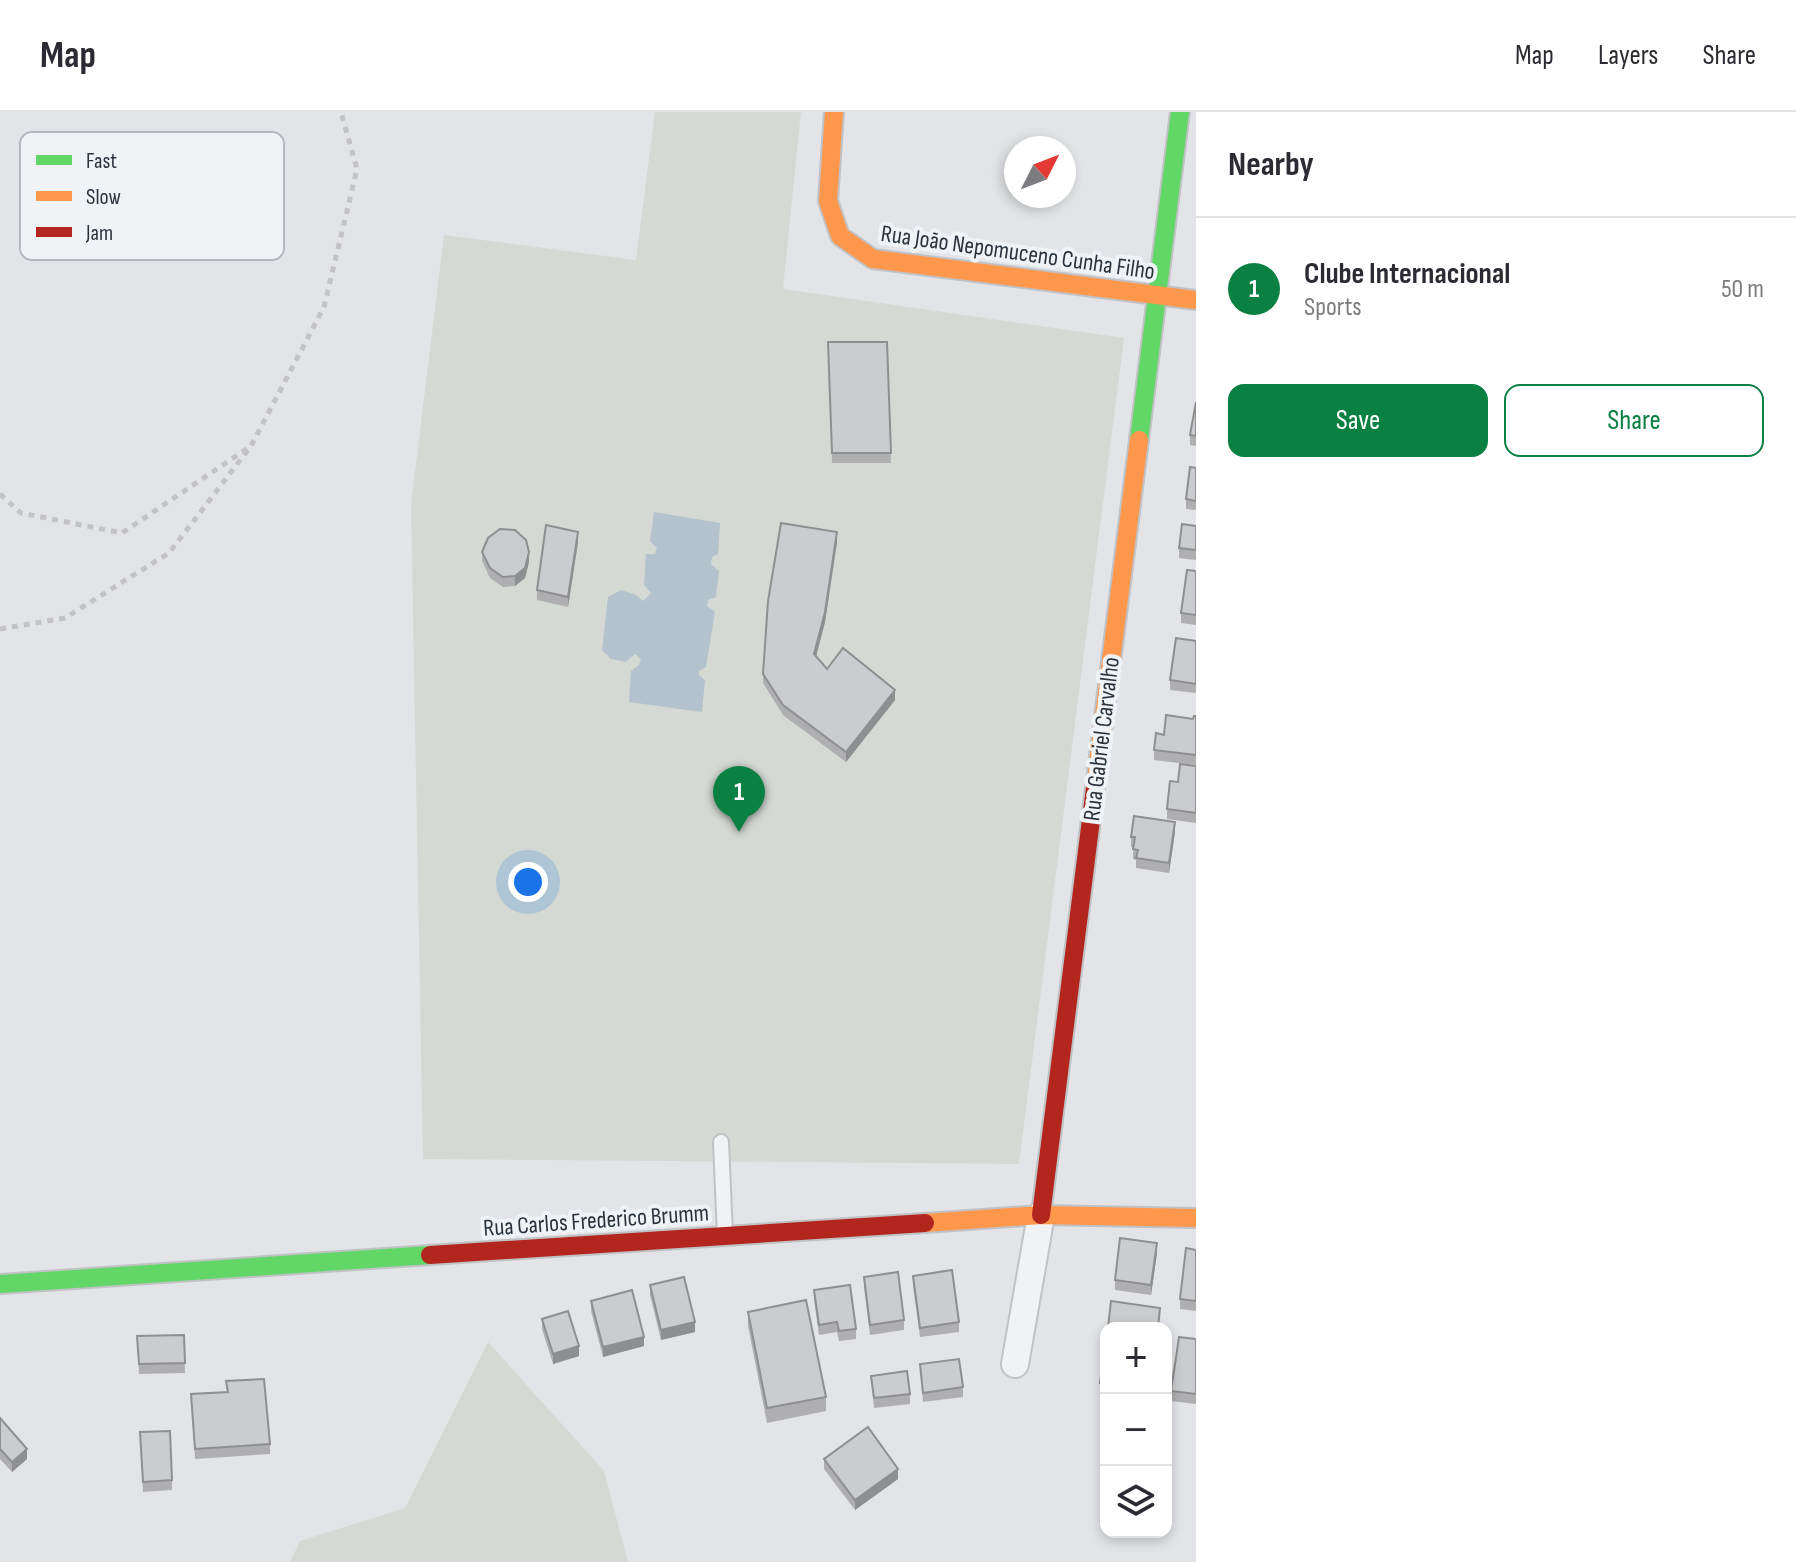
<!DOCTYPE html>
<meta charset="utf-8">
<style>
:root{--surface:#fff;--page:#f7f7f7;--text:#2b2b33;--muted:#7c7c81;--line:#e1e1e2;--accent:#0b8043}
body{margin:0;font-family:"Sofia Sans Condensed",sans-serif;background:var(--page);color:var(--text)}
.controls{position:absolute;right:24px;bottom:24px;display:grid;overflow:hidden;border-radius:16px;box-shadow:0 4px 12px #0003}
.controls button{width:72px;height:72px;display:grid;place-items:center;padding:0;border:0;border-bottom:2px solid var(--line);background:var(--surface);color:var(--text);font:40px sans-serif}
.compass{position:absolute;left:1004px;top:24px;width:72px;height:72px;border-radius:50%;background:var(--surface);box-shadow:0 4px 12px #0003;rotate:48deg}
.you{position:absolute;left:528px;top:770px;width:28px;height:28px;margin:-20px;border:6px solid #fff;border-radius:50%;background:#1a73e8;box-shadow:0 0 0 12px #1a73e833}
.badge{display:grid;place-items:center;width:52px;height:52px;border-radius:50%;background:var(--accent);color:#fff;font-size:26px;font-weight:700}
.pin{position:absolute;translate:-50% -66px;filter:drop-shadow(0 2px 4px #0008)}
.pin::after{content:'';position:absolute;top:42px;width:28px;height:24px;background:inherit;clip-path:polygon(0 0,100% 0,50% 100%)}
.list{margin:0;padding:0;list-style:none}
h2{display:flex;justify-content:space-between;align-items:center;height:104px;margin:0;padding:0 32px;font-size:34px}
h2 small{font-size:26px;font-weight:400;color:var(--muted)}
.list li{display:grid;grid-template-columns:52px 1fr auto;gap:24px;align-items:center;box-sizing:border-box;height:144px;padding:0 32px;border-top:2px solid var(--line)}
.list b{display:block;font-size:30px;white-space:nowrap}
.list p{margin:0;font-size:26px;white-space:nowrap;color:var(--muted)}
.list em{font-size:26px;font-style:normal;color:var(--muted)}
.actions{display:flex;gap:16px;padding:24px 32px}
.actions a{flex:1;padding:18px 0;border:2px solid var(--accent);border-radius:16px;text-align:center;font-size:28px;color:var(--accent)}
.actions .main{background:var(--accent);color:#fff}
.icon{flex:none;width:44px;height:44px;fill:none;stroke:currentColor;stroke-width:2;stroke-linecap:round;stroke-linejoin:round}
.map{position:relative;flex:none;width:1196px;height:1450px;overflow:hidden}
header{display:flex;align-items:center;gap:48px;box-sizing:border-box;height:112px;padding:0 40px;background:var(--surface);border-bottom:2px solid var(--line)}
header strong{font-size:38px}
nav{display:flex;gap:44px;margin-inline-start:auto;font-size:28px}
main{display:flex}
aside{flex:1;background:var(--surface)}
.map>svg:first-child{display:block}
</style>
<header>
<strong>Map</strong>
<nav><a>Map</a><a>Layers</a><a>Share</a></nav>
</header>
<main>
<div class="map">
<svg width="1196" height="1450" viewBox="0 0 1196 1450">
<rect width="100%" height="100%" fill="#e2e4e7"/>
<g fill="#d4dad3">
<polygon points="655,0 801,0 783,177 1124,226 1019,1052 423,1047 411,393 444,123 636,148"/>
<polygon points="488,1230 604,1359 628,1450 290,1450 300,1429 405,1396"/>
</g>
<polygon fill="#b4c2ce" points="654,400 720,411 718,442 712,445 711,452 719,459 716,485 708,488 707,494 715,500 706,555 699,559 699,563 705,568 702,600 629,590 631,559 639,553 641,547 635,542 626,550 611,547 602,538 608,485 621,478 636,483 643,489 651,481 644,473 646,442 655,442 657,436 650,429"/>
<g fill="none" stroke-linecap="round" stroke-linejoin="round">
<g stroke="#c0c2c5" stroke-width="18">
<polyline id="lane" points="721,1030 725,1124"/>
</g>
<g stroke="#c0c2c5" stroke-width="30">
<polyline id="street" points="1015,1252 1041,1103"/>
</g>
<g stroke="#c0c2c5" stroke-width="22">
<g id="fast">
<polyline points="1139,328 1180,0"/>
<polyline points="0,1172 430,1143"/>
</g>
</g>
<g stroke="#c0c2c5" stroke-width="22">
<g id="slow">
<polyline points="834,0 828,89 840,124 873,147 1196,188"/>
<polyline points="1095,676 1139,328"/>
<polyline points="925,1111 1041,1103 1196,1106"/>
</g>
</g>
<g stroke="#c0c2c5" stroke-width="22">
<g id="jam">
<polyline points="1041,1103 1095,676"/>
<polyline points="430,1143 925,1111"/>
</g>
</g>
<g stroke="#c3c3c6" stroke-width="5" stroke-dasharray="6 6" stroke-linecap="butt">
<polyline points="0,382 21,401 122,421 248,336"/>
<polyline points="0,517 65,506 169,441 251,334 324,195 357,57 341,0"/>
</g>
<use href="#lane" stroke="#f1f2f3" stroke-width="14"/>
<use href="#street" stroke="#f1f2f3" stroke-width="26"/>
<use href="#fast" stroke="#63d668" stroke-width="18"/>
<use href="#slow" stroke="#ff974d" stroke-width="18"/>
<use href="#jam" stroke="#b3261e" stroke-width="18"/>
</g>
<g fill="#afafb2">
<polygon points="828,230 887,230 891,351 832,351"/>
<polygon points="1196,290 1196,334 1190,333 1190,323"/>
<polygon points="1196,356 1196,398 1186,397 1186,387"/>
<polygon points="1196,414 1196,448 1179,446 1179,436"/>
<polygon points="578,430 568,495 537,488 537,478"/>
<polygon points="837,430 825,510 816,545 827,557 895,588 846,650 783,603 763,571 763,562"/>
<polygon points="482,440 529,450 525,466 515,474 503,475 490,466 482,449"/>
<polygon points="1196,459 1196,513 1181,511 1181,501"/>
<polygon points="1196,529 1196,581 1170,578 1170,568"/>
<polygon points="1196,604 1196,653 1154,648 1154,638 1164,623"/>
<polygon points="1196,654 1196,711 1167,707 1167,697 1178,670"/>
<polygon points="1175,720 1169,761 1136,756 1136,748 1133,747 1133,735 1131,735 1131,725"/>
<polygon points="1196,1138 1196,1199 1180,1197 1180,1187"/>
<polygon points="1157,1141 1151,1183 1115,1178 1115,1168"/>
<polygon points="913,1164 959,1210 959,1220 920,1225 913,1174"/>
<polygon points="864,1165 904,1208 904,1218 870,1223 864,1175"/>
<polygon points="650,1173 695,1220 661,1228 650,1183"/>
<polygon points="814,1178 856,1217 856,1227 839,1229 837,1220 819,1223 814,1187"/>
<polygon points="591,1189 644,1234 603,1245 591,1199"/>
<polygon points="748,1200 826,1285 826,1299 767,1311 748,1214"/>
<polygon points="542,1207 579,1244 553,1252 542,1217"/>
<polygon points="184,1223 185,1261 139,1262 137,1224"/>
<polygon points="1106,1227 1106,1281 1100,1280 1100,1271"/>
<polygon points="1196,1227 1196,1292 1171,1289 1171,1279"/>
<polygon points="920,1252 963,1275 963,1285 923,1290"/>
<polygon points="871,1264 910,1282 910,1292 874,1296"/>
<polygon points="226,1269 270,1332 270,1342 195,1347 191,1282 227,1280"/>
<polygon points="0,1306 27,1347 12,1360 0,1347"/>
<polygon points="140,1320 172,1368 172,1378 143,1380"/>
<polygon points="824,1347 898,1367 855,1398 824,1357"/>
</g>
<g fill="#8e8f91">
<polygon points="578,420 578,430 568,495 568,485"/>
<polygon points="837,420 837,430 825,510 814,552 814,542"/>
<polygon points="529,440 529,450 525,466 515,474 515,464"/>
<polygon points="895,578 895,588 846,650 846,640"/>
<polygon points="1175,710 1175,720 1169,761 1169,751"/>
<polygon points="1157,1131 1157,1141 1151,1183 1151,1173"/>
<polygon points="695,1210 695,1220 661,1228 661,1218"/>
<polygon points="644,1225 644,1234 603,1245 603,1235"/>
<polygon points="579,1234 579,1244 553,1252 553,1242"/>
<polygon points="27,1337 27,1347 12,1360 12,1350"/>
<polygon points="898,1357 898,1367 855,1398 855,1388"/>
</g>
<g fill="#cbcccf" stroke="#8e8f91" stroke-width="2">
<polygon points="828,230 887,230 891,341 832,341"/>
<polygon points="1196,290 1196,324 1190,323"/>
<polygon points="1190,355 1196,356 1196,389 1186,387"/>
<polygon points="781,411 837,420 825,500 814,542 827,557 843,536 895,578 846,640 783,593 763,562 768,489"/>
<polygon points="1182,412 1196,414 1196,438 1179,436"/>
<polygon points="546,413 578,420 568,485 537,478"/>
<polygon points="500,417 515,418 526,428 529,440 525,456 515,464 503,465 490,456 482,440 488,426"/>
<polygon points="1187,458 1196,459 1196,503 1181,501"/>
<polygon points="1176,526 1196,529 1196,572 1170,568"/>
<polygon points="1166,603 1193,607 1194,604 1196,604 1196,643 1154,638 1156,621 1164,623"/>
<polygon points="1180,652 1196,654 1196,701 1167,697 1170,669 1178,670"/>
<polygon points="1134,704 1175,710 1169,751 1136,746 1138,738 1133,737 1135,725 1131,725"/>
<polygon points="1120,1126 1157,1131 1151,1173 1115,1168"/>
<polygon points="1186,1136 1196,1138 1196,1189 1180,1187"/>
<polygon points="952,1158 959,1210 920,1216 913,1164"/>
<polygon points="898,1160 904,1208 870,1213 864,1165"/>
<polygon points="684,1165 695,1210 661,1218 650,1173"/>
<polygon points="850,1173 856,1217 839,1219 837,1210 819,1213 814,1178"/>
<polygon points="632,1178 644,1225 603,1235 591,1189"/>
<polygon points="806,1188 826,1285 767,1296 748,1200"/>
<polygon points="1111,1189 1160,1196 1158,1216 1108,1216"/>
<polygon points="568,1199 579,1234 553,1242 542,1207"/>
<polygon points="184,1223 185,1251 139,1252 137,1224"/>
<polygon points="1179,1225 1196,1227 1196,1282 1171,1279"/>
<polygon points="1106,1227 1106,1271 1100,1271"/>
<polygon points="959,1247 963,1275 923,1281 920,1252"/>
<polygon points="907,1259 910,1282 874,1286 871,1264"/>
<polygon points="264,1267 270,1332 195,1337 191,1282 228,1280 226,1269"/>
<polygon points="0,1306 27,1337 12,1350 0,1337"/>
<polygon points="868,1315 898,1357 855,1388 824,1347"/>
<polygon points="170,1319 172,1368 143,1370 140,1320"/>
</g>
<g text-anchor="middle" stroke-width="8" stroke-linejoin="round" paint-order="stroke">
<g font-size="24" fill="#2b333d" stroke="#f0f3f5">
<text transform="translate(1018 140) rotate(8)" y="8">Rua João Nepomuceno Cunha Filho</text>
<text transform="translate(1101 627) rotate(-83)" y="8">Rua Gabriel Carvalho</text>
<text transform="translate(596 1108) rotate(-4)" y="8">Rua Carlos Frederico Brumm</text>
</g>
</g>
<rect x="20" y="20" width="264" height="128" rx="12" fill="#f0f3f5" stroke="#b5b9be" stroke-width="2"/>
<rect x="36" y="43" width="36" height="10" fill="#63d668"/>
<rect x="36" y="79" width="36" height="10" fill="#ff974d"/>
<rect x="36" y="115" width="36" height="10" fill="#b3261e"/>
<g font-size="22" fill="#2b333d">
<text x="86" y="56">Fast</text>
<text x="86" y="92">Slow</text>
<text x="86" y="128">Jam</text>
</g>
</svg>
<div class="controls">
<button>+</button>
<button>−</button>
<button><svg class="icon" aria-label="layers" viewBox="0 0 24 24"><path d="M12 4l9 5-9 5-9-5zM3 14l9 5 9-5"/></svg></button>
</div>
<svg class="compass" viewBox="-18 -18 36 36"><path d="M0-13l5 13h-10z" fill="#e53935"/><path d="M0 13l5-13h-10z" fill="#7c7c81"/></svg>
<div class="you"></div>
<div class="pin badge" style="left:739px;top:720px">1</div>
</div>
<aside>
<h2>Nearby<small></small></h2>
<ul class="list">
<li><span class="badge">1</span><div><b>Clube Internacional</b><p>Sports</p></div><em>50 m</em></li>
</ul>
<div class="actions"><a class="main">Save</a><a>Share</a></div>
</aside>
</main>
